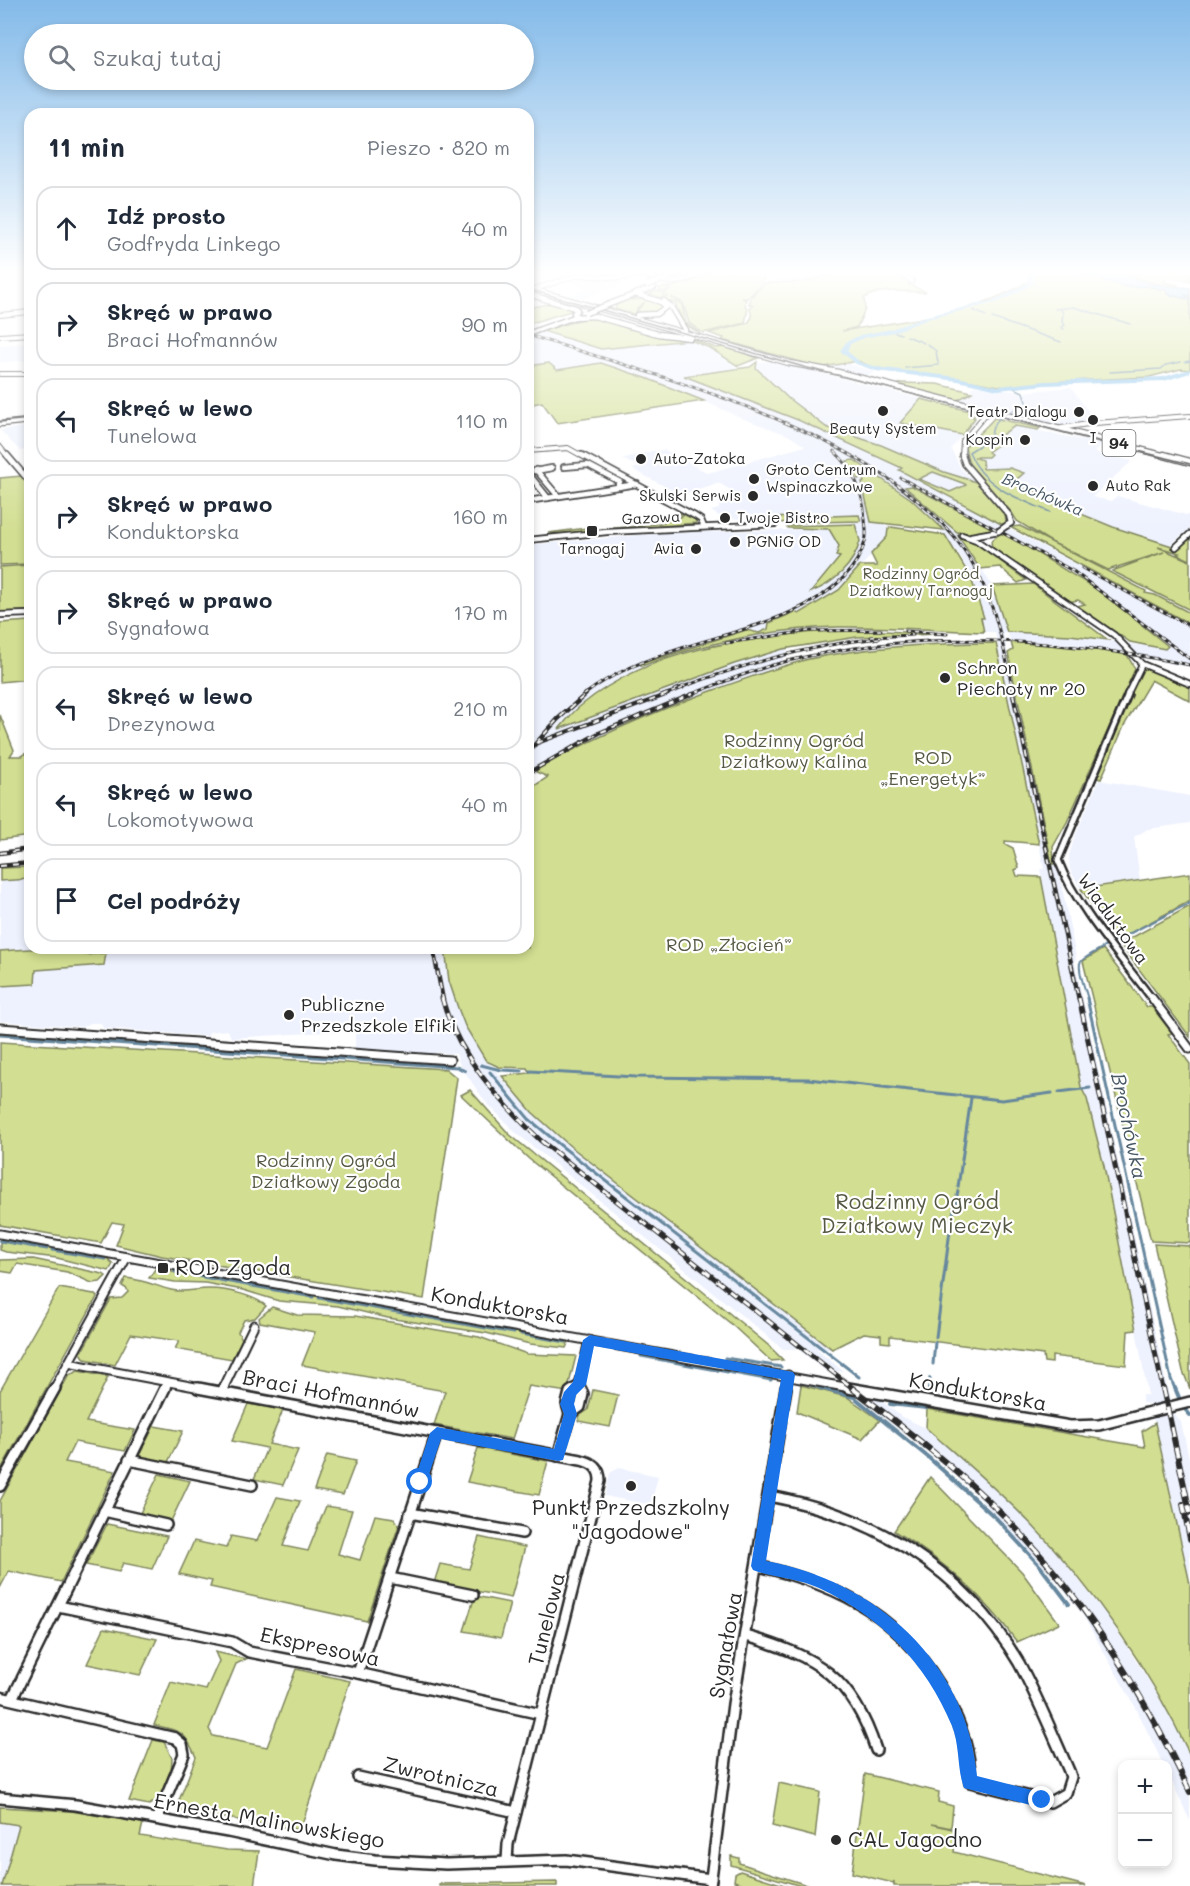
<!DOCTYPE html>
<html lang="pl">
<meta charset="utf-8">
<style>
:root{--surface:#fff;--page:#f2f2f3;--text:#1f2937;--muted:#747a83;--line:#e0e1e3}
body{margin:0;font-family:Mali,sans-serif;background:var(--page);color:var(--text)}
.controls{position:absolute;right:18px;bottom:18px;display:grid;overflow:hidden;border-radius:12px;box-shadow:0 3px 9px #0003}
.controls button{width:54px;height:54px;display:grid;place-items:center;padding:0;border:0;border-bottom:2px solid var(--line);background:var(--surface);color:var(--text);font:30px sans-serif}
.stop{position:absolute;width:18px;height:18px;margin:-14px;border:4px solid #1a73e8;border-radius:50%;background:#fff}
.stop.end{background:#1a73e8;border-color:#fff;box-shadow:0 2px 6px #0008}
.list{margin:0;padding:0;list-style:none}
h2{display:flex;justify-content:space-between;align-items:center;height:78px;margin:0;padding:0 24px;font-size:26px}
h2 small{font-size:20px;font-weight:400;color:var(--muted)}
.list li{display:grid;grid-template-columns:39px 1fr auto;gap:18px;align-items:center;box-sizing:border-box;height:84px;margin:0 12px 12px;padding:0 12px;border:2px solid var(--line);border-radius:18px}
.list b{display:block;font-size:22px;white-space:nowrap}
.list p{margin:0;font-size:20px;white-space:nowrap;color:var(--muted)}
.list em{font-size:20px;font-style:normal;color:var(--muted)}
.icon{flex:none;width:33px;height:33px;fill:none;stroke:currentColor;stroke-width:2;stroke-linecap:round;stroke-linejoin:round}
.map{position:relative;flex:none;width:1190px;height:1886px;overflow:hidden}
.search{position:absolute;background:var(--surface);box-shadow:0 3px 9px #0003;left:24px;top:24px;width:510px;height:66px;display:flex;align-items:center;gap:15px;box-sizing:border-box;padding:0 21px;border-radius:33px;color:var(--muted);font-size:22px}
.panel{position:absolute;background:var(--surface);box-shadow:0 3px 9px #0003;left:24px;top:108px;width:510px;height:846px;border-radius:18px}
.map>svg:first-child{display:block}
</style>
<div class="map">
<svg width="1190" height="1886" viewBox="0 0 1190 1886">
<rect width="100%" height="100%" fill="#fff"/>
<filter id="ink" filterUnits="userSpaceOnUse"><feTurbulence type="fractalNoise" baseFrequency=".0167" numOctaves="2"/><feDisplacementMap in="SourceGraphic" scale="12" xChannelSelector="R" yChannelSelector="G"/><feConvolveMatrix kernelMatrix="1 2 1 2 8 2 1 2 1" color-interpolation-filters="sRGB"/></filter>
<g filter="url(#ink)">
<g fill="#eef2fe" fill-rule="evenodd">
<polygon points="769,270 833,270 836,273 804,282 765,283"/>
<polygon points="584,276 604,280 636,280 579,300 567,296 588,289 568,281"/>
<path d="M543,331L601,349L685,339L703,344L739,369L686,377L798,420L903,469L900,470L922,483L1190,624V667L1088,648L1011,642L1007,632L1003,633L1052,864L1055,863L1060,877L1076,957L1075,963L1170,1401L1159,1405L1142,1403V1395H1148L1136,1330L1104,1166L1087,1099L1081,1087L1040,869H1044L995,632H984L980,617H984L978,594L961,557L940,530L943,529L923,509L855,460L864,483L862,484L871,521L880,522L894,531L839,590L824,600L800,628L765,691L549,777L534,772L528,776V545L665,533L855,528L849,515L724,519L711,511L719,509V502L728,499L722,495L733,491L718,483L681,495L632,469L639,467L622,459L652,451L665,450L708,473L805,446L788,435L744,419L690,395L601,363L556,370L549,363L528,366V346L537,343L528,340V337ZM906,487L1025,544L1070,571L1132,616L1167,647L1165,649L1070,635L1007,632L992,586L977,561L957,532Z"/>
<polygon points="30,343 30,360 0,362 0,345"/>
<polygon points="770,360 921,399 900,423 962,435 951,449 961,469 976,482 944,472 881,445 826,427 789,399 756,368 756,364"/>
<polygon points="844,362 861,368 876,371 865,377 824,367"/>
<polygon points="974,386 1021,392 1025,401 1028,402 1025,392 1071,387 1096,422 1057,425 958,400 974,391 971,389"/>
<polygon points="30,426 30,449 20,451 0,430"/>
<polygon points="1015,426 1103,444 1094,452 1132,461 1092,497 1111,501 1117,496 1190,516 1190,528 1170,545 1094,520 1034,495 1037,492 1021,488 1016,480 1024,473 1006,468 979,469 971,454"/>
<polygon points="933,472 966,485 950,492 918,479"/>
<polygon points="1099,780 1190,796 1190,823 1148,829 1134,837 1140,881 1081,889 1070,870 1069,856 1074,839"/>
<polygon points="30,879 30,948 445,948 449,981 465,1026 486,1060 532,1112 594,1165 832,1349 816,1349 843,1371 827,1372 798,1349 783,1349 515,1132 484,1100 460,1065 456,1054 436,1052 435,1056 413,1055 387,1050 355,1048 355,1030 231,1038 228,1030 209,1032 208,1036 103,1028 101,1023 91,1023 82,1027 0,1021 0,881"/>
<polygon points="853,1393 875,1396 902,1417 926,1428 988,1482 1031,1523 1064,1561 1108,1617 1175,1722 1190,1755 1190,1821 1168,1773 1168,1764 1163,1764 1136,1708 1082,1614 1055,1579 973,1491 933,1456"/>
<polygon points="1173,1412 1181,1422 1190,1462 1190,1584 1153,1417"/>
<polygon points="619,1468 658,1476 651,1505 605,1496 610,1473"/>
<polygon points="0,1822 19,1825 2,1886 0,1886"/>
</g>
<g fill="#d2de91" stroke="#7e845e" stroke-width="1.5" fill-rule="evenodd">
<path d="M712,270H766C765,282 756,289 748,298H742L746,300L745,306L748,308L745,323L703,333L689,323L683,303L671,297L682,305L686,323L700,333L684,324L675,303L650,294L656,291L661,292L659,288L671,286L663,292V296H667L665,293L674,286L690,282Z"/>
<path d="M833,270H895L910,282L908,284L926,292C907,292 881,287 864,298L865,309L857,327L842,331C905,320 973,316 1029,281L1031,270H1068L1129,286H1147L1166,290L1169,294L1190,295V370L1181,369L1149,377L1051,382L1004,387L955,378L899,372L872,367L858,361L824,367L812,365L722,340L724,338L709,333L748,323L752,317L750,308L753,305L749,304L752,296L765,283L804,282L835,273Z"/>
<path d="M1109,270H1190V281L1168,277L1164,282L1178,285V288C1153,285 1133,276 1109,270Z"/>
<path d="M637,296L639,297L631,300C642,300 658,295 664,308L658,312L640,315L638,309L645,302L637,308L636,315L597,305L630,314L615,309L617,304Z"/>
<polygon points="552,303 574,310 528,324 528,308"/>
<polygon points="592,316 629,329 692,339 716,348 725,347 758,358 738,366 710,348 690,340 601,349 543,331"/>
<path d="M757,362L756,368L789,399L826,427L881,445L944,472L976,482L1005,515L1006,522L1003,525L899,470L902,468L798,420L684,376L750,367ZM933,472L965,484L966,485L950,492L919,479Z"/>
<polygon points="549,363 557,370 601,363 646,378 704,401 557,423 542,402 528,405 528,366"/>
<polygon points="901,383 937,384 972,392 958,400 897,385"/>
<polygon points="921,399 970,411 968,413 975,415 973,417 975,418 962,435 900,423"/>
<path d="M994,418L1040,428L1038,430L1015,426L1001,435L1008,438L988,452L991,454L988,457H974L982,460L983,469L1010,468L1024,473L1016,480L1024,486L1022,488L1037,492L1035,495L1113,527L1172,546L1171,548L1176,550L1190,538V560L1177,554L1179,553L1158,547L1190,561V610L1112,571L1164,552L1108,570L1051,542L1017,521L1012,513L969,464L965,447C976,435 985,429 994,418Z"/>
<polygon points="854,460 911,499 944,530 871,522 862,483 864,482 862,478 858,479 847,461"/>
<polygon points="22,476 30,486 30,564 0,565 0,478"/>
<polygon points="912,486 995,530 975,534 957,532 905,487"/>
<path d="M680,513L696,520V523L573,534L548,533L595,527L593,530C623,526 656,528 682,516Z"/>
<polygon points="859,515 861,521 768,523 766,518"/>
<path d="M855,524L860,541C854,565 833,584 811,592L840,557L836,556L839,546L829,529L788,528L786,526Z"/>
<polygon points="1020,526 1146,591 1145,593 1155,595 1190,613 1190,624 1010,527"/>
<path d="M891,527L945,535L971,578L984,618H981L984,632C935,630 886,626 838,627C777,628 702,643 642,666L640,664L746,630L759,633L768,629L769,623L795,612L799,614L839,590L860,566H877L871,554L887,537L888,529Z"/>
<polygon points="1002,532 1098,590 1168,646 1165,649 1130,642 1077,606 1085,604 1078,600 1069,602 992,548 991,541"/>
<polygon points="958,536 973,541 1026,580 1018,583 1000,567 980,569"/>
<polygon points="30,565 30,611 0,612 0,567"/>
<polygon points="1033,584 1108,640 1070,635 1007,632 992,586"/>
<polygon points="30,621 30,679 0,682 0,623"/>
<path d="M830,631H885L939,634L857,637L783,649L734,664L559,729C567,720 572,712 583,704C650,649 746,637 830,631Z"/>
<polygon points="1011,642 1064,645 1126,653 1135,669 1067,822 1053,847 1054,864 1052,864 1008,653 1013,650"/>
<path d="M996,643L1039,844L1005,841V844L1013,848L1019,868L1015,870L1017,876L1041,877L1081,1087L1087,1099L1104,1166L1136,1330L1128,1331L1126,1365L1052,1356V1363L1044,1362L1043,1355L890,1336V1343L881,1342V1335L864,1333L832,1349L570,1146L532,1112L502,1076L530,1073L527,1068L499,1067L486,1061L465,1026L458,1008L449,981L445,948H528V790L548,777L536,772L539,768C595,737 653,712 714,690C745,679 777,667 809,659C871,646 933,643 996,643Z"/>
<polygon points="1148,668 1190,687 1190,701 1151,680 1125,724 1101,779 1097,778 1094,785 1092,784 1141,669"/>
<polygon points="0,715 14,750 10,756 23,756 24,754 30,753 30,836 0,840"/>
<polygon points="30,867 30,879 0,881 0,868"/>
<polygon points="1190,873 1190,901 1117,940 1081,889"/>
<polygon points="1190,906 1190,1037 1120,944"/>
<polygon points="46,948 85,948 85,955 106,953 104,965 36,970 35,984 0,986 0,951"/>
<polygon points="1103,949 1147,1007 1152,1007 1172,1033 1168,1034 1190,1064 1190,1243 1151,1241 1083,961"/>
<polygon points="0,1031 329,1054 328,1056 0,1034"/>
<polygon points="0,1042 446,1069 457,1078 424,1299 162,1256 116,1245 124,1224 112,1222 101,1243 0,1225"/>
<polygon points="470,1090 509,1134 690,1281 768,1345 783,1360 771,1361 730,1323 529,1159 461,1095"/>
<polygon points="0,1237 109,1257 108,1259 113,1264 109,1271 57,1258 6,1252 0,1250"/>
<polygon points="1154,1244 1190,1246 1190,1389 1183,1371"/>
<polygon points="33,1259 103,1274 106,1276 100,1282 92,1283 67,1272 17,1264 12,1273 0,1271 0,1260"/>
<polygon points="155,1269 183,1274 185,1270 569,1341 566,1348 530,1344 486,1333 388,1318 338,1306 279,1301 243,1290 205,1283 175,1282 149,1278"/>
<path d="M126,1278C145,1280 155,1286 171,1290C184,1293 196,1289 209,1289C226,1289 254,1295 266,1306L255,1318L244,1320L238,1332L242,1339L232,1359L175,1349L179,1341L131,1334L115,1365L85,1359L81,1353L111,1299L122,1298L128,1292L127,1289L122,1286Z"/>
<polygon points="59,1288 94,1294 97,1297 0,1471 0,1391"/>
<polygon points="272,1307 297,1315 355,1316 479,1337 527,1354 576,1356 567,1392 529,1386 512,1439 434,1425 445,1391 302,1365 315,1332 260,1322 259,1318"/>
<polygon points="78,1371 108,1377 86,1422 135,1430 125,1451 75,1442 65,1462 115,1471 61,1582 9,1571 0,1588 0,1501 69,1375"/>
<polygon points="801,1385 847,1397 880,1420 862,1439 797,1412"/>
<polygon points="593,1390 618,1395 610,1427 578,1421 580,1415 588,1410"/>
<polygon points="248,1404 283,1410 269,1444 298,1450 283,1485 254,1479 267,1448 232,1441"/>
<path d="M927,1409L1145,1447L1142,1431L1155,1423L1190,1584V1755C1150,1671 1095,1590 1030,1523C997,1489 961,1459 926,1428Z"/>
<polygon points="154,1426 183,1431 168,1462 143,1458 140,1454"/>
<polygon points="478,1448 548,1461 539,1495 467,1482"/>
<polygon points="327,1455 356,1461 343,1495 314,1490"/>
<polygon points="159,1474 190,1481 170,1523 140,1513"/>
<path d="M930,1477L1022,1572L1059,1623L1017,1642C984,1596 943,1560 894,1531Z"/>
<polygon points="277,1497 300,1501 283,1546 308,1551 326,1506 352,1510 338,1554 360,1560 375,1515 394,1518 399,1525 367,1621 210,1587 212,1581 179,1574 194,1541 226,1548 231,1536 257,1541"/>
<polygon points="107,1524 167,1536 152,1569 123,1563 119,1572 86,1565"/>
<polygon points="479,1537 525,1547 511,1598 434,1583 440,1564 469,1569"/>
<polygon points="475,1596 510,1603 501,1638 464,1631"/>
<polygon points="104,1628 157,1639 140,1675 87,1664"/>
<path d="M215,1652L246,1659L236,1664L209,1729L213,1736L267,1747L296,1669L350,1681L300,1830L181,1811L178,1803L196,1757C184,1730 182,1732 154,1725L171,1682L206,1690L219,1661Z"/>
<polygon points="153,1740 164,1742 172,1758 171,1772 159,1799 149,1805 129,1801"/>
<polygon points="865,1774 939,1792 938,1802 953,1806 951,1828 932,1824 956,1830 954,1852 1086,1886 894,1886 894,1881 893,1883 852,1873"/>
<polygon points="779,1783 820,1792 815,1837 772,1826"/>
<polygon points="0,1807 71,1811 143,1823 140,1836 227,1850 259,1851 254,1886 2,1886 19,1825 0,1822"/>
<polygon points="731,1856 739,1858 739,1863 810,1886 801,1886 731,1865"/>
<polygon points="740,1871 787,1886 750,1886 734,1881 735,1874"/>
<polygon points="557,1882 557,1886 439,1886 439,1884"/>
</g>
<polygon fill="#8dc4eb" stroke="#66879e" stroke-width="1.5" points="1068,270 1109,270 1151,284 1190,288 1190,295 1184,296 1190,298 1190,300 1168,294 1166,290 1147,286 1126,287"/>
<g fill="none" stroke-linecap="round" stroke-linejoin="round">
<g stroke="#66879e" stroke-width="1.5">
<polyline points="1055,309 1074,307 1130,324"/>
<polyline points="1060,309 1063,312 1062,322 1065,325 1061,327 1064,329"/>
<polyline points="973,310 986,316"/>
<polyline points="992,318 1061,342"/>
<polyline points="892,331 901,334"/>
<polyline points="907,336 924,343"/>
<polyline points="927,344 936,351 938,363"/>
<polyline points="1185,362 1190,361"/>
<polyline points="905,368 939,365"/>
<polyline points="1110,372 1161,369 1166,365 1181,362"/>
<polyline points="1012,387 1023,392 1026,402"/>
<path d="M1019,408C1004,414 991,420 991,438L969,452C984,488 1017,498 1050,512"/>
</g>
<path stroke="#66879e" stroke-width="2" d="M1088,1000C1086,990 1078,973 1080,963C1082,955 1176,911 1190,903"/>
<g stroke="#66879e" stroke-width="3">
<polyline points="1087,998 1171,1379 1175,1389"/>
<polyline points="0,1035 457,1067 465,1071"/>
<polyline points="481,1065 501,1070 522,1071"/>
<polyline points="530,1071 636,1077 808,1079 1002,1100 1052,1093"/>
<polyline points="490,1072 529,1119 560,1145 859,1377"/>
<polyline points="1059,1092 1090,1088"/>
<polyline points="958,1187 971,1098"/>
<polyline points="0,1241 47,1249"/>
<polyline points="52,1250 105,1259"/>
<polyline points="175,1272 313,1297"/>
<polyline points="319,1298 514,1333"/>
<polyline points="521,1334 566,1342"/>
<polyline points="936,1337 951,1223 958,1191"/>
<polyline points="641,1356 771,1380"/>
<polyline points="725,1358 781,1367"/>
<polyline points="933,1364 935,1342"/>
<polyline points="804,1383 825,1389"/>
<polyline points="929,1389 930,1378"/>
</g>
<g stroke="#66879e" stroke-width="4">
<polyline points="820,1388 854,1397 929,1458 997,1519 1040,1566 1069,1604"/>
<polyline points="1175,1388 1180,1400"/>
<polyline points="929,1390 929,1388"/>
<polyline points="890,1404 927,1408 927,1406"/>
<polyline points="1184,1408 1190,1415"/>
</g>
<polygon fill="#8dc4eb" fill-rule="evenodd" points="1031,270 1037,270 1033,279 1035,283 999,302 931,318 894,332 864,338 850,344 847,351 860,362 877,367 958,377 998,386 1045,381 1163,377 1190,369 1190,373 1164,381 1045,385 998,390 958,381 876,371 856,364 840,351 846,342 860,335 891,329 927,316 995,300 1029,282 1027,279"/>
<g stroke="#2b2b2b" stroke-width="6">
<g id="minor-far4">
<polyline points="896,270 912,281"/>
<path d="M644,275C672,287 682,283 708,270"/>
<polyline points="528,291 579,275 619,278 672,270"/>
<polyline points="0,315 30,312"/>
<polyline points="0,336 30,334"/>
<polyline points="0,374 30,374"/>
<polyline points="1061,428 1095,423 1190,416"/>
<polyline points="0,447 8,457"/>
<polyline points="528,451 568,448 584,457"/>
<polyline points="962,457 963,441 989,410"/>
</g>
</g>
<g stroke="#2b2b2b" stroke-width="8">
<g id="minor-far3">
<polyline points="7,455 30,482"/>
<polyline points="582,455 695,516 701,520 704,527"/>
<polyline points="962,455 965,464 1009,515 1011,523 1006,526"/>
<polyline points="564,467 588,465 620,482 618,484 620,487"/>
<polyline points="536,470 558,496"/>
<polyline points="535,471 552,468"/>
<polyline points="528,473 548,498"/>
<polyline points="528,501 637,484"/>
<polyline points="962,535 976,540 1114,635 1142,664 1190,684"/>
<polyline points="971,536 999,531"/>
<polyline points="528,540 607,532 775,524"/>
<polyline points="1176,547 1190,534"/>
<polyline points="0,615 30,614"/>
<polyline points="1127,695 1142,664"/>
</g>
</g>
<g stroke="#2b2b2b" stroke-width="10">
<path id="minor-far2" d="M1128,694L1058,860C1077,909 1121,957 1153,1000"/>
</g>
<g stroke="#2b2b2b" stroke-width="11">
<g id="minor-far1">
<polyline points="1152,998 1190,1049"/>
<polyline points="0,1028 450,1060"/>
<polyline points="0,1234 856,1389"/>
<polyline points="68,1363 206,1389"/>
<polyline points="54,1389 127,1257"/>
<polyline points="165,1389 168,1382"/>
<polyline points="223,1389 254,1325"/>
<polyline points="574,1389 579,1385"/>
<polyline points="581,1389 579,1385 589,1340"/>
<polyline points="786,1389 788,1375"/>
</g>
</g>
<g stroke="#2b2b2b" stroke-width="14">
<g id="minor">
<path d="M198,1388L581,1460C593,1463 600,1468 600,1481L508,1844L507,1861"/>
<polyline points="848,1388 1070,1426 1099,1425 1190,1402"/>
<polyline points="222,1392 224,1388"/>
<polyline points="570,1414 580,1407 583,1394 580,1388"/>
<polyline points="558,1456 570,1414 567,1404 570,1392 576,1388"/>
<polyline points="129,1460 252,1485"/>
<polyline points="0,1486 55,1388"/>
<polyline points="104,1511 166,1525"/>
<polyline points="410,1513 522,1533"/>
<path d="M758,1566C844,1586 904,1618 947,1698C961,1725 971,1752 970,1782L1050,1802L1066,1793L1071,1777L1069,1771C1053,1735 1038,1698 1019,1663C964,1570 874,1515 769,1496"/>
<polyline points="390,1578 473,1595"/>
<polyline points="58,1606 232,1642 249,1652 358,1673 541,1714"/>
<path d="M746,1636C817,1656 853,1678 876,1750"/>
<polyline points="358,1673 437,1433"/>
<polyline points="0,1697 175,1738 182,1744 184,1754 157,1819"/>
<polyline points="12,1699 165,1388"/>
<polyline points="358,1777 516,1812"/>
<polyline points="0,1798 76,1805 228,1832 336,1855 375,1860 446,1864 566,1860 711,1879"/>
<polyline points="710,1886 733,1704 786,1388"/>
</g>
</g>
<g stroke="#2b2b2b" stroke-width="7">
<g id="major-far1">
<polyline points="662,280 688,270"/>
<polyline points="528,288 789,363 838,372 1170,457"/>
<polyline points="528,294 575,308 577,310 574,313"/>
<polyline points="636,294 661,302 666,307 656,314 637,315"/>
<polyline points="664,301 671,307 685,330"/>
<polyline points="610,304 654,287"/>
<polyline points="574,317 594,316 658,334 690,338"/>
<polyline points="541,329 577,316"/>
<polyline points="0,424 30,421"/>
</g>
</g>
<g stroke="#2b2b2b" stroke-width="9">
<polyline id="major" points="1164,455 1190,462"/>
</g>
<use href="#minor-far4" stroke="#fff" stroke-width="4"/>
<use href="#minor-far3" stroke="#fff" stroke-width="4.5"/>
<use href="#minor-far2" stroke="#fff" stroke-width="5"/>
<use href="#minor-far1" stroke="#fff" stroke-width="7"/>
<use href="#minor" stroke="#fff" stroke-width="9"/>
<use href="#major-far1" stroke="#fff" stroke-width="4.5"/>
<use href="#major" stroke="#fff" stroke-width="6"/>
<g stroke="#2b2b2b" stroke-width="1.5">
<polyline points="528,289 804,367 1190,464"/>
<polyline points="0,422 30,419"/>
</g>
<g stroke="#2b2b2b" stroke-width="3">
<g id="rail-far3">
<path d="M528,335C661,377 881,432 964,550C994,593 1003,645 1014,695"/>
<polyline points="901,478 1073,571 1190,659"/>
<polyline points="1082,568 1190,626"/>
<polyline points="905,631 947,634"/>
<polyline points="871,637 913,635"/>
<polyline points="726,643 809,631 881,630"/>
<path d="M674,690C742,665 808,645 880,638"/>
<path d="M584,695C613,672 648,659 682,648C741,628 844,611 865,542C867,536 866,527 865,520C864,494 853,468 834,451"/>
<polyline points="664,695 683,688"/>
<path d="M689,695C721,683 752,670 784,662C918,628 1056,638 1190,665"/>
</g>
</g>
<g stroke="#2b2b2b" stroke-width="4.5">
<g id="rail-far2">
<polyline points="1013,694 1079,1000"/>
<polyline points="537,743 668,694"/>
<polyline points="528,752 558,719 586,694"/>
<polyline points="528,773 599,733 693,694"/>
<polyline points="0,853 30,849"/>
<polyline points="0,866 30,863"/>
<polyline points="433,948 443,1000"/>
</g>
</g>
<g stroke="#2b2b2b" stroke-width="5">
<g id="rail-far1">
<path d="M442,998C457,1055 499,1100 540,1140L854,1389"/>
<polyline points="1079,998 1163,1389"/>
</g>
</g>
<g stroke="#2b2b2b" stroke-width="6">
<g id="rail">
<path d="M852,1388C904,1428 956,1468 1002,1514C1082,1594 1142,1690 1190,1792"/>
<polyline points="1163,1388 1190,1513"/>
<polyline points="1183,1504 1190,1539"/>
</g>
</g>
<use href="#rail-far3" stroke="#fff" stroke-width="1.5" stroke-dasharray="4" stroke-linecap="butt"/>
<use href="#rail-far2" stroke="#fff" stroke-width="2" stroke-dasharray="6" stroke-linecap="butt"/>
<use href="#rail-far1" stroke="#fff" stroke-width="3" stroke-dasharray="8" stroke-linecap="butt"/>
<use href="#rail" stroke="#fff" stroke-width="4" stroke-dasharray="10" stroke-linecap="butt"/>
<g stroke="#2b2b2b" stroke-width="8" stroke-linecap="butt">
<polyline id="minor-bridge" points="999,531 1006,526"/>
</g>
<g stroke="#2b2b2b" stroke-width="7" stroke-linecap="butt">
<g id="major-bridge">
<polyline points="647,285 662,280"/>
<polyline points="586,313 610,304"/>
<polyline points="528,334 541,329"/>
</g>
</g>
<use href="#minor-bridge" stroke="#fff" stroke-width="4.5"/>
<use href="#major-bridge" stroke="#fff" stroke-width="4.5"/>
</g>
</g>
<linearGradient id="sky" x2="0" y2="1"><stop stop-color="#83bae9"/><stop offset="0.51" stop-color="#fff"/><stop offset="1" stop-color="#fff" stop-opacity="0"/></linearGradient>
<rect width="1190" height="534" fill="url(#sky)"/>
<path fill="#1a73e8" d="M590,1335L793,1372L795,1375L766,1561C875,1581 967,1662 977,1776L1047,1794L1050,1800L1047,1806L1042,1808L964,1788C957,1769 960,1746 952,1726C926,1663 880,1616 819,1588C798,1578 774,1578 753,1570L751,1566L781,1379L594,1346L586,1385L576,1395L574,1404L577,1414L563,1460L558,1461L441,1439L425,1486H416L414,1482L430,1433L437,1427L554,1449L564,1414L560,1404L564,1392L573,1382L583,1340Z"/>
<g fill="#2b2b2b" stroke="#fff" stroke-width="2">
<circle cx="883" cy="411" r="6"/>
<circle cx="1079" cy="412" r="6"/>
<circle cx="1093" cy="420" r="6"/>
<circle cx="1025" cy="440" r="6"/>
<circle cx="641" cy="459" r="6"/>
<circle cx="754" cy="479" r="6"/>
<circle cx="1093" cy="486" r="6"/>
<circle cx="753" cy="496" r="6"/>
<circle cx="725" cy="518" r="6"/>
<rect x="586" y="525" width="12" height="12" rx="3"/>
<circle cx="735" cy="542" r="6"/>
<circle cx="696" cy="549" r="6"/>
<circle cx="945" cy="678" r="6"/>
<circle cx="289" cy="1015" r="6"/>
<rect x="157" y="1262" width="12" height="12" rx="3"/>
<circle cx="631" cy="1486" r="6"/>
<circle cx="836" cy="1840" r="6"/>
</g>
<g text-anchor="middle" stroke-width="4.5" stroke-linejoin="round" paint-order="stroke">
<g font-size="15" fill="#2b2b2b" stroke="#fff" text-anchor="start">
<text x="1067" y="417" text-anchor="end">Teatr Dialogu</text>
<text x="883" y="434" text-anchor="middle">Beauty System</text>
<text x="1093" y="443" text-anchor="middle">I</text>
<text x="1013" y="445" text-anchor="end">Kospin</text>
<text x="653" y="464">Auto-Zatoka</text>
<text x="766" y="475">Groto Centrum<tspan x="766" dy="17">Wspinaczkowe</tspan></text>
<text x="1105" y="491">Auto Rak</text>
<text x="741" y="501" text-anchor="end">Skulski Serwis</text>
<text x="737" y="523">Twoje Bistro</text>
<text x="747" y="547">PGNiG OD</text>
<text x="592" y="554" text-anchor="middle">Tarnogaj</text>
<text x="684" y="554" text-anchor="end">Avia</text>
</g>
<g font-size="15" fill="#2b2b2b" stroke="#fff">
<text transform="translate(651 518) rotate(-3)" y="5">Gazowa</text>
</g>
<g font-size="15" fill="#555844" stroke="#fff">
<text x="921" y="579">Rodzinny Ogród<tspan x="921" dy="17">Działkowy Tarnogaj</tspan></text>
</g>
<rect fill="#fff" stroke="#6b6b6b" stroke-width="1.5" x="1102.5" y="430" width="33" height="26" rx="4.5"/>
<g font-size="16" font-weight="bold" fill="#2b2b2b">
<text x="1119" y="449">94</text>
</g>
<g font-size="16" font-style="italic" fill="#485965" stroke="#fff">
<text transform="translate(1043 494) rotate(23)" y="6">Brochówka</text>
</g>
<g font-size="18" fill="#2b2b2b" stroke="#fff" text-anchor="start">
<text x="957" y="674">Schron<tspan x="957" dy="21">Piechoty nr 20</tspan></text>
<text x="301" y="1011">Publiczne<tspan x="301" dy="21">Przedszkole Elfiki</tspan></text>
</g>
<g font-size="18" fill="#555844" stroke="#fff">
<text x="794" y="747">Rodzinny Ogród<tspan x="794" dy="21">Działkowy Kalina</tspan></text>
<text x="933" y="764">ROD<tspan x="933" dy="21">„Energetyk”</tspan></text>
<text x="729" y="951">ROD „Złocień”</text>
<text x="326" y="1167">Rodzinny Ogród<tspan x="326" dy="21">Działkowy Zgoda</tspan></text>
</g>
<g font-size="18" fill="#2b2b2b" stroke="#fff">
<text transform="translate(1113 919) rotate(54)" y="6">Wiaduktowa</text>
</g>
<g font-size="20" font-style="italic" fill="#485965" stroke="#fff">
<text transform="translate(1129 1126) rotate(78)" y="7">Brochówka</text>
</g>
<g font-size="21" fill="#555844" stroke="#fff">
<text x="917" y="1209">Rodzinny Ogród<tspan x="917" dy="24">Działkowy Mieczyk</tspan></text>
</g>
<g font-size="21" fill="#2b2b2b" stroke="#fff" text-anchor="start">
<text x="175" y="1275">ROD Zgoda</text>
<text x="631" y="1515" text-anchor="middle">Punkt Przedszkolny<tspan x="631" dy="24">"Jagodowe"</tspan></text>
<text x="848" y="1847">CAL Jagodno</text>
</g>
<g font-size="21" fill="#2b2b2b" stroke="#fff">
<text transform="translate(500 1306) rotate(10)" y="7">Konduktorska</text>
<text transform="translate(978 1392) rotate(10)" y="7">Konduktorska</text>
<text transform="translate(331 1394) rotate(11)" y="7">Braci Hofmannów</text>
<text transform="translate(547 1619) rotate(-76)" y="7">Tunelowa</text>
<text transform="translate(726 1645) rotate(-80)" y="7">Sygnałowa</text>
<text transform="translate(320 1647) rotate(12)" y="7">Ekspresowa</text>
<text transform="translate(441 1777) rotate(13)" y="7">Zwrotnicza</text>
<text transform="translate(269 1821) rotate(10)" y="7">Ernesta Malinowskiego</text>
</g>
</g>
</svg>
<div class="controls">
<button>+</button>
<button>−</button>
</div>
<div class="stop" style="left:420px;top:1482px"></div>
<div class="stop end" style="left:1042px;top:1800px"></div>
<div class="search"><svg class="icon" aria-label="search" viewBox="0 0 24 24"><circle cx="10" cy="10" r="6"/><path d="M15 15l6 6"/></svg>Szukaj tutaj</div>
<section class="panel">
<h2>11 min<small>Pieszo · 820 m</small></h2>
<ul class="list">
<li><svg class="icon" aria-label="ahead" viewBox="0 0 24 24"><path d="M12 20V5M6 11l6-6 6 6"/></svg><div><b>Idź prosto</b><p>Godfryda Linkego</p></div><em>40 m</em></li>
<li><svg class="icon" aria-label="right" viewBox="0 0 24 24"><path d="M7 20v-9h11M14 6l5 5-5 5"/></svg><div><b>Skręć w prawo</b><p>Braci Hofmannów</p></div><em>90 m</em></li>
<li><svg class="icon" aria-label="left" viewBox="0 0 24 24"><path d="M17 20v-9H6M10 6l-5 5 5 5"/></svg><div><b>Skręć w lewo</b><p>Tunelowa</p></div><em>110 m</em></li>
<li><svg class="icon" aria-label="right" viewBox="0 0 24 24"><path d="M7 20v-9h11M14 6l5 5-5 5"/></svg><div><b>Skręć w prawo</b><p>Konduktorska</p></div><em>160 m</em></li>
<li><svg class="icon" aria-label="right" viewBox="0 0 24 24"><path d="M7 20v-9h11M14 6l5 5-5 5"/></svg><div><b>Skręć w prawo</b><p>Sygnałowa</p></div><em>170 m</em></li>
<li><svg class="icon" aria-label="left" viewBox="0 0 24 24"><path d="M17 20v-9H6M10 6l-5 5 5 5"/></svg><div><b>Skręć w lewo</b><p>Drezynowa</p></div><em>210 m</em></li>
<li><svg class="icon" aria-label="left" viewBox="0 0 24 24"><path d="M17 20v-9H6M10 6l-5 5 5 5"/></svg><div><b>Skręć w lewo</b><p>Lokomotywowa</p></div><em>40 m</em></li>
<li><svg class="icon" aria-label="arrive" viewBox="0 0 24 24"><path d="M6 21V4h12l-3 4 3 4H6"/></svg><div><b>Cel podróży</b></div></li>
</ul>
</section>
</div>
